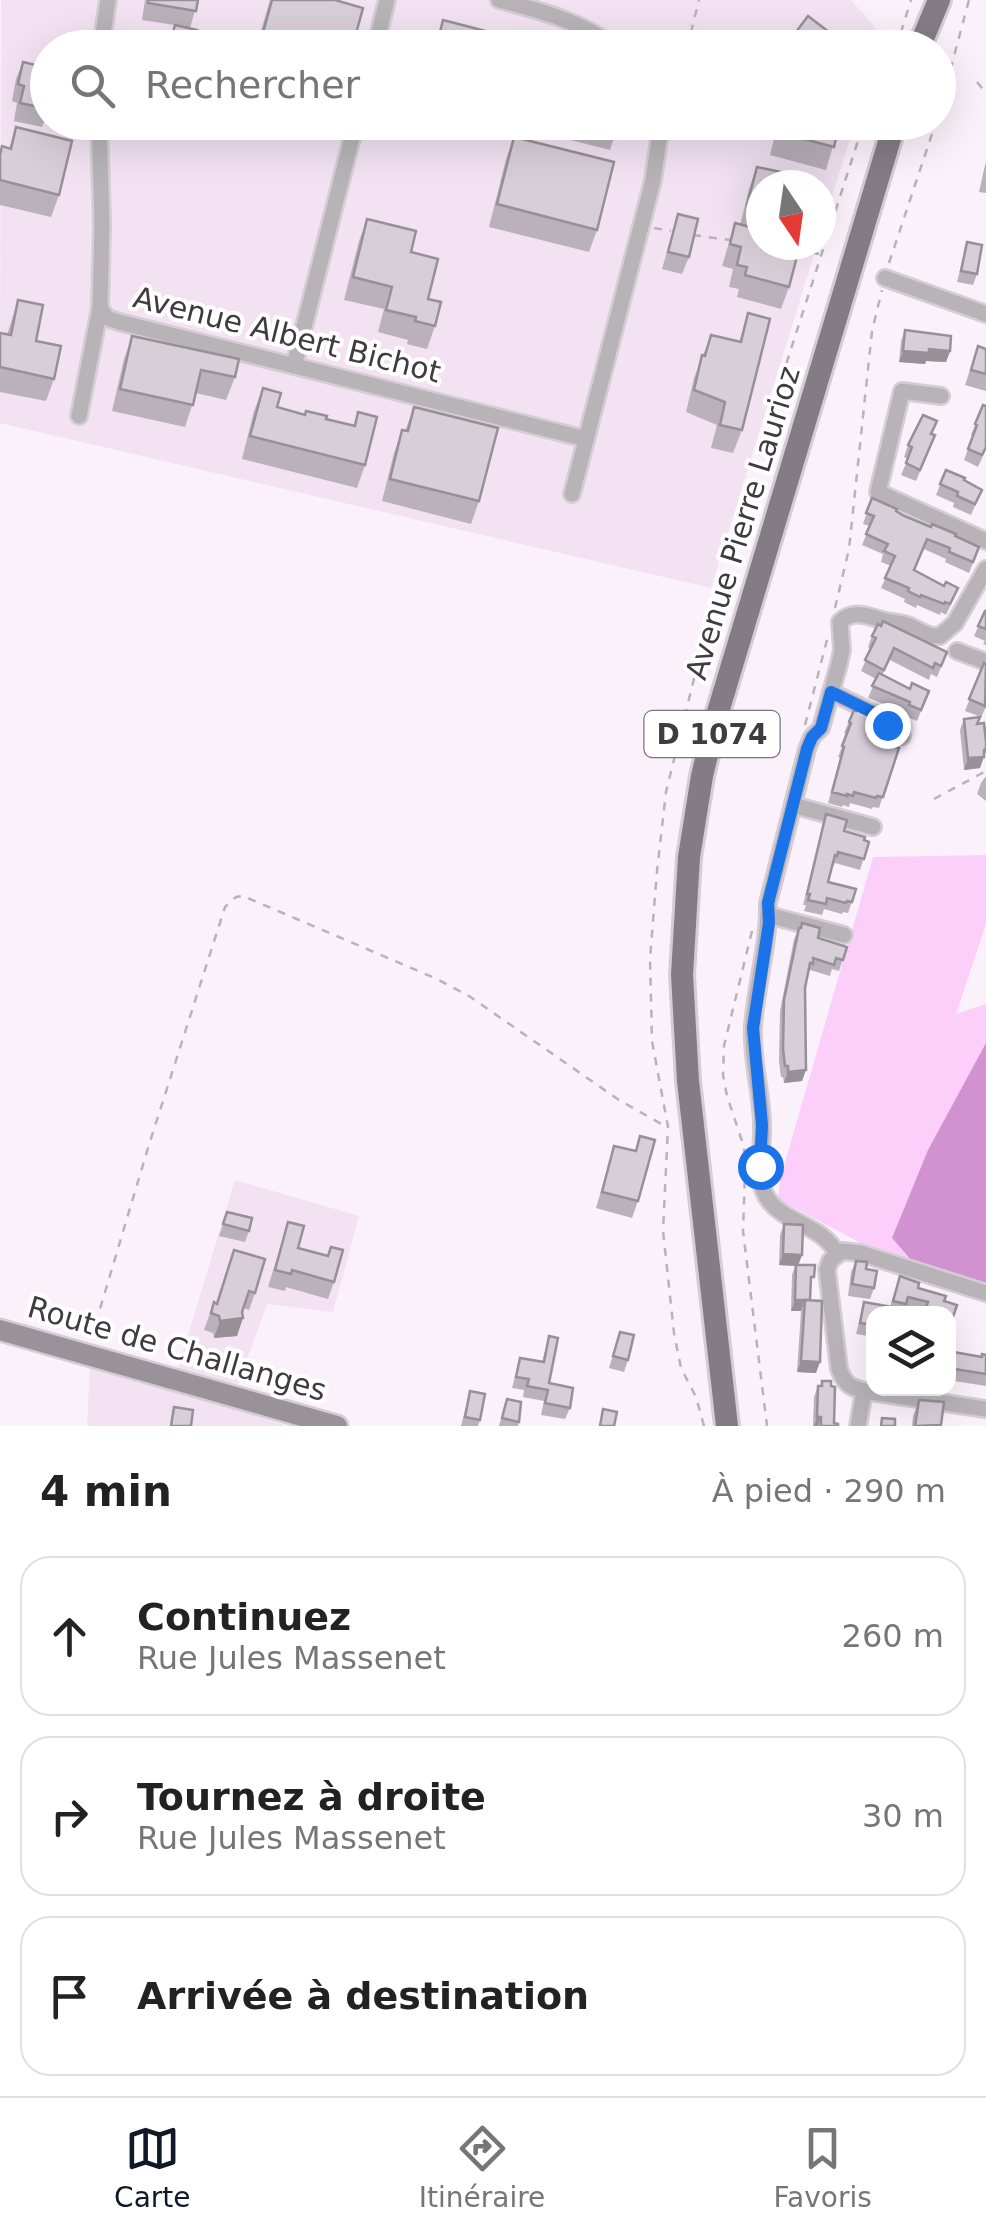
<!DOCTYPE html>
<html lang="fr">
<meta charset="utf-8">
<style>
:root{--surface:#fff;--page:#f6f6f6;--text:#222;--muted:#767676;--line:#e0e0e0;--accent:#111827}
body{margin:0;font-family:"DejaVu Sans",sans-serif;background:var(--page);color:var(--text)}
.controls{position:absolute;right:30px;bottom:30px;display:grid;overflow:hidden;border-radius:20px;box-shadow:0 10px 40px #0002}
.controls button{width:90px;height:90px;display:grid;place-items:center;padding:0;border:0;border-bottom:2px solid var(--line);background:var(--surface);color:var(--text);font:50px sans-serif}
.compass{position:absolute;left:746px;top:170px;width:90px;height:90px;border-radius:50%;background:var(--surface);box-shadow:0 10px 40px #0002;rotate:167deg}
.stop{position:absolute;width:30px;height:30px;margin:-22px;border:8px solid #1a73e8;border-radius:50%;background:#fff}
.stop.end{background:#1a73e8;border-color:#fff;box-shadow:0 2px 10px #0008}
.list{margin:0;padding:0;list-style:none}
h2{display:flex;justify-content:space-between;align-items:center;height:130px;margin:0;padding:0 40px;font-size:42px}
h2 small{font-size:32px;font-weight:400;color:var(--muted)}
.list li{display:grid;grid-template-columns:65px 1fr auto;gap:30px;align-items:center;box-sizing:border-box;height:160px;margin:0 20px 20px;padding:0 20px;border:2px solid var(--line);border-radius:30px}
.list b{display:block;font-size:38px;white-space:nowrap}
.list p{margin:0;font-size:32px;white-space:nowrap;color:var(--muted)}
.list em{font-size:32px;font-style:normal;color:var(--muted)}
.icon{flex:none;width:55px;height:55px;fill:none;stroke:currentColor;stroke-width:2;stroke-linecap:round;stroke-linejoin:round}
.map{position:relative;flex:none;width:986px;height:1426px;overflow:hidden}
.search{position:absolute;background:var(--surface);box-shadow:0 10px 40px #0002;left:30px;right:30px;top:30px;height:110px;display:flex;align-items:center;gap:25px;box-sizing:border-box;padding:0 35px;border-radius:55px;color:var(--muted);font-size:38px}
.sheet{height:670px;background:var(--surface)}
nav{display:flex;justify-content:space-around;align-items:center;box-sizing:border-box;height:140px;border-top:2px solid var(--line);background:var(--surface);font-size:28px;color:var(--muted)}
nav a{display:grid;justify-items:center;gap:5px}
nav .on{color:var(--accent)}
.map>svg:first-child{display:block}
</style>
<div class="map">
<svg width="986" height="1426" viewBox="0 0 986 1426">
<rect width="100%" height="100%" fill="#fbf1fa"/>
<g fill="#f2e2f2">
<polygon points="1,0 851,0 882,35 878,48 48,48 48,122 855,123 821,232 821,185 761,185 761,245 817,245 711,588 0,423"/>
<polygon points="235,1180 359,1216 333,1312 267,1304 230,1407 287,1426 87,1426 90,1368 121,1372 172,1388"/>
</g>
<polygon fill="#fccffb" points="986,855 986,924 956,1014 986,1004 986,1284 870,1248 778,1199 780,1180 873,857"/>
<polygon fill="#d292d1" points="986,1043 986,1284 918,1268 892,1238 928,1150"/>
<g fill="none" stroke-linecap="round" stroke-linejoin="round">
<g stroke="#d5cdd5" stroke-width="20">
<g id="street">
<path d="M499,0C542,11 580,21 617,48"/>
<polyline points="101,48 108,0"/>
<polyline points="375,48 387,0"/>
<polyline points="99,122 102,224 100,308 107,318 119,322 586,439"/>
<polyline points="885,278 986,314"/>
<polyline points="294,366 356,122"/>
<polyline points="941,396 902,391 878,492 986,541"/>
<polyline points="79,416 100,308"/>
<polyline points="572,494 653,180 660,133 658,122"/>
<polyline points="957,651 986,662"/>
<polyline points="831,692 880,716 887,725 902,736"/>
<polyline points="793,805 873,827"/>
<polyline points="768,915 844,935"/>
<path d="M837,1254C823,1224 782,1224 766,1196C755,1176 763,1148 762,1127C762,1093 751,1060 753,1026C756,985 769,944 768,903L807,749L812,737L821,728L839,664L842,650L840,622C854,608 869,617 886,621C894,623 902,623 910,626C921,631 927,637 940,636L955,623L986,569"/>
<polyline points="864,1391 986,1409"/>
<path d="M858,1426L864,1391C849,1387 845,1384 839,1369L827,1270L830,1261L842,1251L860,1253L986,1293"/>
</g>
</g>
<g stroke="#d5cdd5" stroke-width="25">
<polyline id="secondary" points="0,1330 337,1426"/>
</g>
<g stroke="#d5cdd5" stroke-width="28">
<g id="primary">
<polyline points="919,48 939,0"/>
<polyline points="727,1426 688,1081 682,975 689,857 702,776 715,722 895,122"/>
</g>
</g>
<g stroke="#b9b2b9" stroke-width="2.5" stroke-dasharray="8 8" stroke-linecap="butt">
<polyline points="687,48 699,0"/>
<polyline points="896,48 911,0"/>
<polyline points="977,82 986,93"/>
<polyline points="938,116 969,0"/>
<polyline points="654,228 671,231"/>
<polyline points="693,235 730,240"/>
<polyline points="798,250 819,254"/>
<polyline points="889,263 936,122"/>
<polyline points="835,608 849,549 872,331 882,290"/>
<polyline points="805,725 827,640"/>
<polyline points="934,799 986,771"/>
<polyline points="752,931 724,1046 723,1075 727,1096 744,1147 745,1173 743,1231 767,1426"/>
<polyline points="91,1339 148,1148 225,907 236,897 243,896 437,979 469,996 619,1100 665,1126"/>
<polyline points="704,1426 696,1397 681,1368 674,1333 663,1231 668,1127 652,1041 650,959 657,871 666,792 711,610 740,527 765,430 864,122"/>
</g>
<use href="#street" stroke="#b7b3b7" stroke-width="15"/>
<use href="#secondary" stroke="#999399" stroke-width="20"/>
<use href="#primary" stroke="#847c84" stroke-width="22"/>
</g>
<g fill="#bab1ba">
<polygon points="145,0 198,0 190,28 193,48 168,43 175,25 142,20"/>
<polygon points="270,0 335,0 352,48 256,48"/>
<polygon points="23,62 48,68 48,112 42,127 14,121 17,103 12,101 16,79"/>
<polygon points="499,122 619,122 610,150"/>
<polygon points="778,122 840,122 826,170 770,155"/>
<polygon points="16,127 59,195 51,217 0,205 0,152 9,148"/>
<polygon points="514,137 597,230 589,252 489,227 506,159"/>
<polygon points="986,161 986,193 979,192"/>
<polygon points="757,167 761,185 761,245 789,287 781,309 737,297 739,289 729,287 733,269 722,266 735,223 740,225 749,189"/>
<polygon points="678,214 689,257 682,274 662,269"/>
<polygon points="367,219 411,252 428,299 435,326 427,349 407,344 408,340 378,332 384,309 344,300 359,241"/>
<polygon points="967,242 977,274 973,285 957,282"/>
<polygon points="18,300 54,379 46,401 0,392 0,333 7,335"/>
<polygon points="748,313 742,430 733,453 711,448 717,425 686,412 694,378 711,335 739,342"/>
<polygon points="905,330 950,351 946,362 926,361 925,364 899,362 901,341"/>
<polygon points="132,336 235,377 226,400 196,393 185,427 112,411 124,359"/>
<polygon points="978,346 986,349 986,391 965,385"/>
<polygon points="263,388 277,407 353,426 358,412 365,465 357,488 242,459 254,411"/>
<polygon points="983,405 986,449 978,467 964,460 973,436 971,435"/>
<polygon points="414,407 479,501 471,524 382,501 394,453 402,430 405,431"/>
<polygon points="932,434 935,435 916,481 901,475 908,459 904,457 908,445"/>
<polygon points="946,470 982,490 971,515 953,507 954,503 936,495"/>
<polygon points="872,498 904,516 979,547 969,573 945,562 946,559 924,549 914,570 954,598 946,615 941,612 940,615 917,605 916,608 904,602 905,599 881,588 891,566 881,562 883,554 862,545 870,526 863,524"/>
<polygon points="985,611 986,611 986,645 983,644 985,641 974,636"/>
<polygon points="872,636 947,652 937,677 931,674 929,680 890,660 882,675 910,689 929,691 917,721 905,716 906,713 868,698 876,679 861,671 871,649 868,647"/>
<polygon points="984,663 986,664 986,707 981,717 965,711"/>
<polygon points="854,710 867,734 899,748 879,808 873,807 872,809 850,803 849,807 843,805 842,807 828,803 840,758 838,757 847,734 844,733"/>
<polygon points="964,719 977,724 986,742 986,752 980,768 964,770 960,730"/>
<polygon points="986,776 986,801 977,794 981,783"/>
<polygon points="826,814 844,831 869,842 860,870 835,863 833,867 832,867 828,882 856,889 848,913 843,912 842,914 824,909 822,915 804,911 806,905 803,905"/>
<polygon points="799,928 818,938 847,947 839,971 832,969 830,976 810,970 808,975 805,988 802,1081 784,1083 783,1077 781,1077 779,1061 780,1011 794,939"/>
<polygon points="640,1136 638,1201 632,1218 596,1208 614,1146 635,1151"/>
<polygon points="227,1212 249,1231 245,1242 219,1236"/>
<polygon points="288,1222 298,1248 334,1282 328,1299 286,1287 285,1291 268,1287"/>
<polygon points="784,1224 798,1265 811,1288 810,1300 816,1373 797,1372 801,1311 791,1311 792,1275 795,1266 779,1265 780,1235"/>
<polygon points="234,1250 255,1293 249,1310 244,1308 237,1336 214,1338 213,1333 204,1330 214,1302 217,1303"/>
<polygon points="856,1261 866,1269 874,1288 870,1299 848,1296 851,1272"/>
<polygon points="900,1276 918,1288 944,1301 957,1305 948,1330 948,1314 924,1312 904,1307 902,1313 891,1311 874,1314 874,1337 856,1334 864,1302 890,1307"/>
<polygon points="620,1332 628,1360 624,1372 609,1368"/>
<polygon points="549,1336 549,1383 570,1408 565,1419 541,1415 544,1401 523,1397 524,1390 512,1388 520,1358 542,1362"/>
<polygon points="874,1343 874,1377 869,1376"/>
<polygon points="948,1351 981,1357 986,1355 986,1386 948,1380"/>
<polygon points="822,1381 834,1423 838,1426 813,1426 814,1397 818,1386 820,1386"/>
<polygon points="470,1391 480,1420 478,1426 461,1426"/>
<polygon points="507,1399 519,1422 518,1426 499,1426"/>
<polygon points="919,1400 944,1402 941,1426 912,1426 913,1416"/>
</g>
<g fill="#979097">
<polygon points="929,349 950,351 946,362 926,361 925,364 899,362 903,351"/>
<polygon points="986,749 980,768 964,770 968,758"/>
<polygon points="806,1070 802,1081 784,1083 788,1072"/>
<polygon points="783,1254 802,1255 798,1266 779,1265"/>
<polygon points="795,1300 804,1301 801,1311 791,1311"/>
<polygon points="243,1318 237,1336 214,1338 220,1321"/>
<polygon points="801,1361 820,1362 816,1373 797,1372"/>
<polygon points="817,1417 821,1417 818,1426 814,1426"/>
</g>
<g fill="#d8ced8" stroke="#979097" stroke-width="2.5">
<polygon points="148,0 198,0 196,11 148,3"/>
<polygon points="272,0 335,0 363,8 352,48 289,48 261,40"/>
<polygon points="808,16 850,48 784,48"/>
<polygon points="443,20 551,48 436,48"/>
<polygon points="175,25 197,30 193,48 159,48 160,40 170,43"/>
<polygon points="23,62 48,68 48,109 20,103 24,86 18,84"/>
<polygon points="597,122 619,122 618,128"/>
<polygon points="780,122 840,122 834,147 778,132"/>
<polygon points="16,127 72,141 59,195 0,180 0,155 2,146 11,149"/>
<polygon points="514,137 614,162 597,230 497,204"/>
<polygon points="757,167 814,179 812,185 761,185 761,208 747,205"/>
<polygon points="678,214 698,219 689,257 668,252"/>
<polygon points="367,219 416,231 411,252 438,259 428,299 441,302 435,326 415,321 416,317 386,310 392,287 353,277"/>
<polygon points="735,223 761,230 761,245 800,245 789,287 745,275 747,267 737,265 741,247 730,244"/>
<polygon points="967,242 982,245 977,274 961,271"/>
<polygon points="18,300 43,305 36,341 61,346 54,379 0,367 0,333 11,335"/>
<polygon points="748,313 770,319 742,430 720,425 725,402 694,390 702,355 705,356 711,335 741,342"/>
<polygon points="905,330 951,336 950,351 929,349 929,353 903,351"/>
<polygon points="132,336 239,359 235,377 201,370 193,405 120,389"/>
<polygon points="978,346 986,349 986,374 971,370"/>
<polygon points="263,388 281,393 277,407 305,415 306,411 327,416 326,419 355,426 358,412 377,417 365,465 250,436"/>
<polygon points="983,405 986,406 986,447 982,455 968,449 977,425 975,424"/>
<polygon points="414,407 498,428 479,501 390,479 402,430 408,431"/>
<polygon points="923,415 937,421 931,434 935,435 920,470 906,463 912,447 908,445"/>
<polygon points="946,470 965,478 964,480 982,490 975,504 957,496 958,492 940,484"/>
<polygon points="872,498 897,509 896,511 904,516 931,527 932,524 956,534 955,536 979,547 973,562 949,552 950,548 927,539 914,570 944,586 946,582 958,588 950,604 945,602 944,604 921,595 920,597 908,591 909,588 885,578 895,556 884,551 888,544 866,534 874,516 866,513"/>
<polygon points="985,611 986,611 986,629 978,626"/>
<polygon points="883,621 947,652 941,666 935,663 933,668 894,648 884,670 865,660 876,638 872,636 878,624 881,626"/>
<polygon points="984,663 986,664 985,706 969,699"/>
<polygon points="879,673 910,689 912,683 929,691 921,710 909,705 910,702 872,686"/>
<polygon points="858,705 875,713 867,734 894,743 894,746 899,748 883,797 877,796 876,798 854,792 853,796 847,794 847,796 832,792 844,747 842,746 851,723 849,722 854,710 856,711"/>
<polygon points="980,717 977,724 984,723 986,742 986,749 984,750 984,757 968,758 964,719"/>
<polygon points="826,814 847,820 844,831 865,837 864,840 869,842 864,859 838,852 837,856 835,855 828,882 856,889 852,902 847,901 846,903 827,898 826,904 808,900 810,894 807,894"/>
<polygon points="802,923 820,928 818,938 847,947 843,960 836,958 834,965 813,958 813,964 810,963 805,988 806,1070 788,1072 788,1066 785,1066 783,1049 784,1000 799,928 801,928"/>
<polygon points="640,1136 655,1140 638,1201 602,1192 614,1146 636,1151"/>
<polygon points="227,1212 252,1218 249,1231 223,1224"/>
<polygon points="288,1222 304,1226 298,1248 328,1256 331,1247 343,1250 334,1282 292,1270 291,1274 275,1270"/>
<polygon points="784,1224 803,1225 802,1255 783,1254"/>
<polygon points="234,1250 265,1259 255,1293 249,1291 242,1312 243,1318 220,1321 219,1316 211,1313 214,1302 217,1304"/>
<polygon points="856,1261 867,1262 866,1269 877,1271 874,1288 852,1284"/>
<polygon points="796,1265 815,1265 814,1277 811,1277 810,1300 795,1300"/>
<polygon points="900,1276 919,1283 918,1288 946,1296 944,1301 957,1305 951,1323 948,1322 948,1314 924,1314 928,1302 908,1297 906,1304 893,1301"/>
<polygon points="805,1300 822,1301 820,1362 801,1361"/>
<polygon points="864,1302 892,1307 891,1314 874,1314 874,1325 860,1323"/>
<polygon points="620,1332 634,1335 628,1360 613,1356"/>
<polygon points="549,1336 558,1338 549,1383 573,1388 570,1408 545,1403 548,1390 527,1386 529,1379 516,1377 520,1358 544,1362"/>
<polygon points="948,1351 982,1357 982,1354 986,1355 986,1374 948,1368"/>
<polygon points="822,1381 831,1381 831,1386 835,1387 834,1423 838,1424 838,1426 821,1426 821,1417 817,1417 818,1386 822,1386"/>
<polygon points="470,1391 485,1394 480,1420 465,1417"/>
<polygon points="507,1399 521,1402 519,1422 502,1418"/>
<polygon points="919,1400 944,1402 941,1425 915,1426"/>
<polygon points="174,1407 193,1410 191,1426 171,1426"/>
<polygon points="603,1409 617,1412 614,1426 600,1426"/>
<polygon points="882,1418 895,1419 895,1426 881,1426"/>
</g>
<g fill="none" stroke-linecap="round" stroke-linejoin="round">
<polyline stroke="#1a73e8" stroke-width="12" points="760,1166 762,1125 753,1028 769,923 768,903 807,749 812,737 821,728 831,692 880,716 887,725"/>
</g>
<g text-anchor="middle" stroke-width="8" stroke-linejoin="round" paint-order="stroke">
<rect fill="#fff" stroke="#797679" stroke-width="2.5" x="644.5" y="711" width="135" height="46" rx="8"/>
<g font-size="28" font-weight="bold" fill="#3f3b3f">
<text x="712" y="744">D 1074</text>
</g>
<g font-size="30" fill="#3f3b3f" stroke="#fff">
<text transform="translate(287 335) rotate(14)" y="10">Avenue Albert Bichot</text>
<text transform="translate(743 523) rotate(-73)" y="10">Avenue Pierre Laurioz</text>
<text transform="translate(177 1349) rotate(16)" y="10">Route de Challanges</text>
</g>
</g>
</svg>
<div class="controls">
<button><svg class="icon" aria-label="layers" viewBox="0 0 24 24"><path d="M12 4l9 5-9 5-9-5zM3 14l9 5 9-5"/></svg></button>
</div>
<svg class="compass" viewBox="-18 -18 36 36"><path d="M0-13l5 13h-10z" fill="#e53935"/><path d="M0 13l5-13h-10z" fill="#767676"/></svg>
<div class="stop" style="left:760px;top:1166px"></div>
<div class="stop end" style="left:887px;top:725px"></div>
<div class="search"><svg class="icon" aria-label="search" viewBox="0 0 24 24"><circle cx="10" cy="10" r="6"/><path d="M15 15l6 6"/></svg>Rechercher</div>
</div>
<section class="sheet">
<h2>4 min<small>À pied · 290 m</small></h2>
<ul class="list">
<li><svg class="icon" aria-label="ahead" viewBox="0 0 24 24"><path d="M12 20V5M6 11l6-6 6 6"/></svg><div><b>Continuez</b><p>Rue Jules Massenet</p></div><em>260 m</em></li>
<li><svg class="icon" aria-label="right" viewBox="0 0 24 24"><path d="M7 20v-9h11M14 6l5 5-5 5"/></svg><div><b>Tournez à droite</b><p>Rue Jules Massenet</p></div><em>30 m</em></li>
<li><svg class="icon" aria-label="arrive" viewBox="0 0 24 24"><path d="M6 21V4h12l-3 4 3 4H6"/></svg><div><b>Arrivée à destination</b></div></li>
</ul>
</section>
<nav>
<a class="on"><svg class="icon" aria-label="map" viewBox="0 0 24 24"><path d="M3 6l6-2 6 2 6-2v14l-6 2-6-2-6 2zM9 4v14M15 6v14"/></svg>Carte</a>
<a><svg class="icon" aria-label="directions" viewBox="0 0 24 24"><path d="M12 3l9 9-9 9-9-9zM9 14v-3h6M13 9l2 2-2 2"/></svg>Itinéraire</a>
<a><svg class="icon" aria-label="saved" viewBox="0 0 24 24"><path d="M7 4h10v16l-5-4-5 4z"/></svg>Favoris</a>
</nav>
